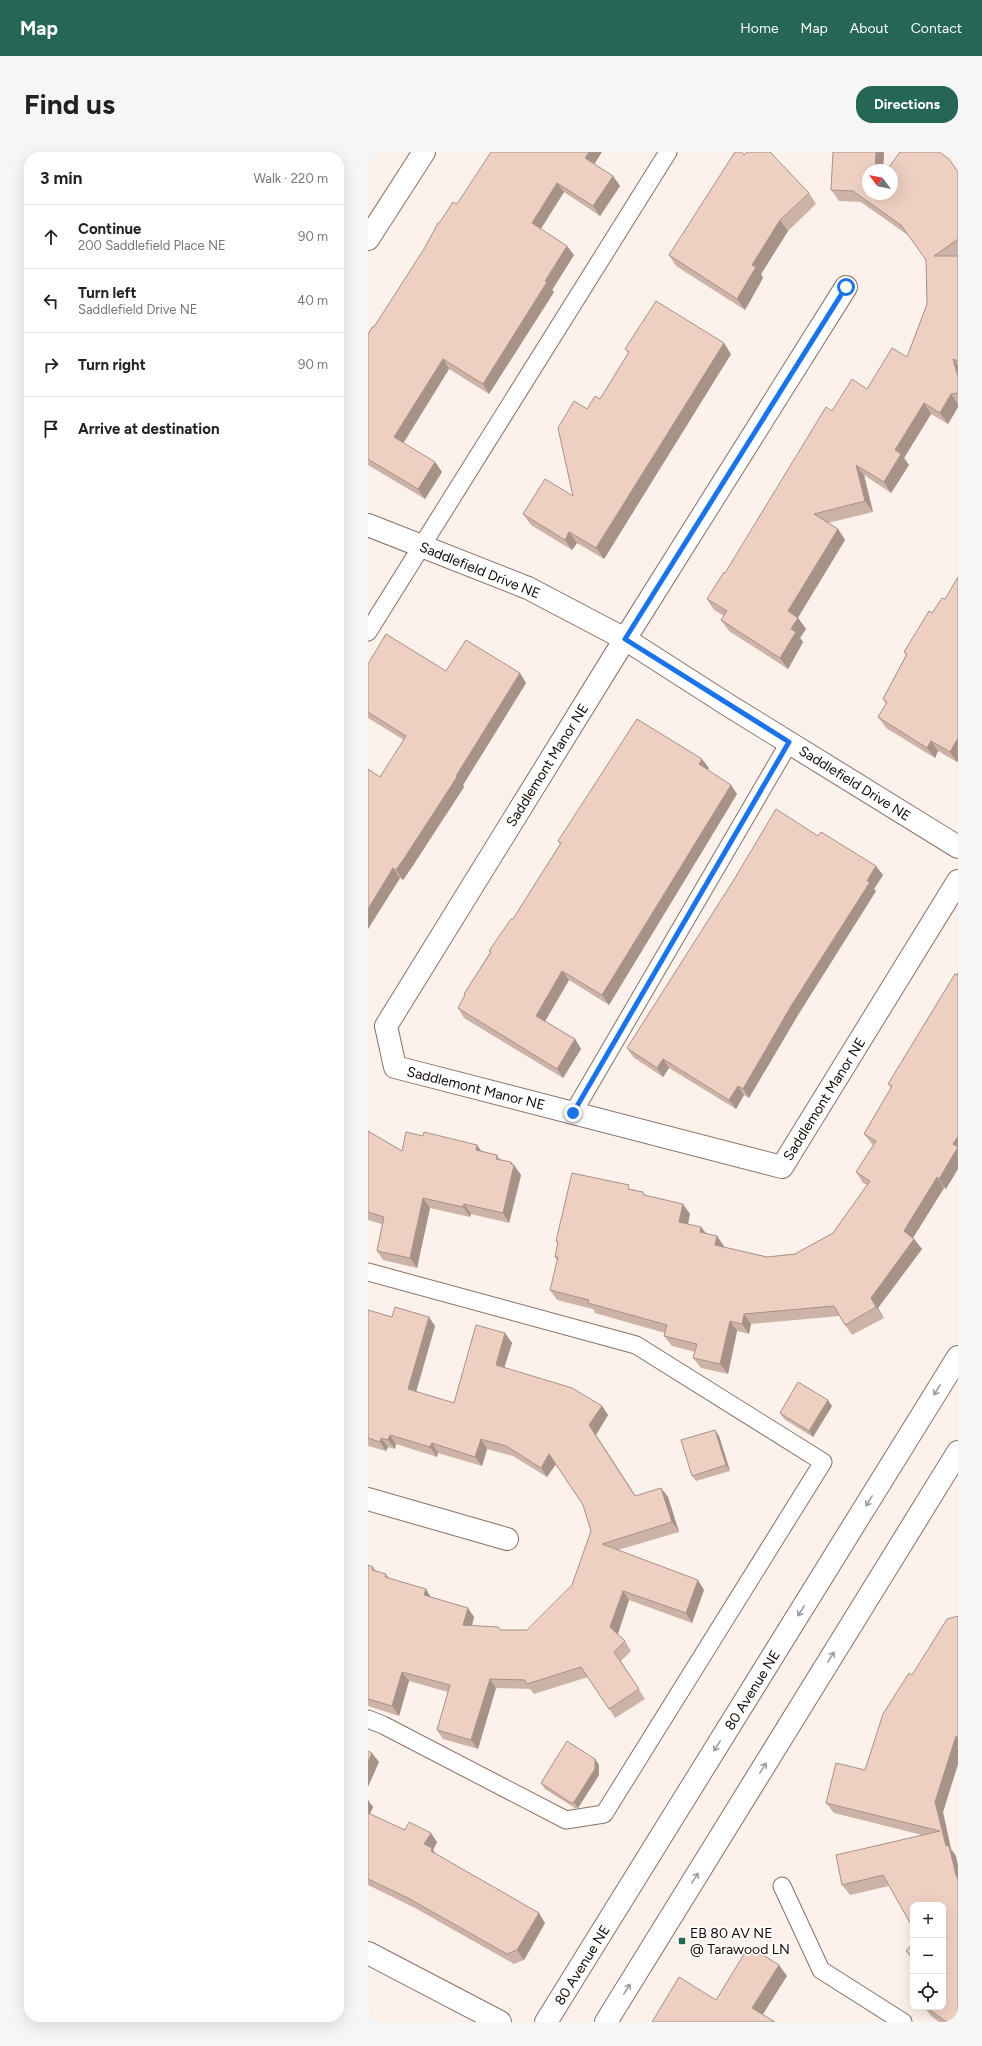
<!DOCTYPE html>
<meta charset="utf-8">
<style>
:root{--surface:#fff;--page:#f6f6f6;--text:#202124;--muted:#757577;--line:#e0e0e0;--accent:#256655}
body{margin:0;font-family:Figtree,sans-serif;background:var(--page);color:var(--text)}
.controls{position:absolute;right:12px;bottom:12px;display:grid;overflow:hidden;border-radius:8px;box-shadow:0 4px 16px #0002}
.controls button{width:36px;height:36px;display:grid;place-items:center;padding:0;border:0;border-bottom:1px solid var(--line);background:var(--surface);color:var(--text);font:20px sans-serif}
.compass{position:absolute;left:494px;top:12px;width:36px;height:36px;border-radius:50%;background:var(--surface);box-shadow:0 4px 16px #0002;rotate:302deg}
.stop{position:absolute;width:12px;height:12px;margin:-9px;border:3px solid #1a73e8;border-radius:50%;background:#fff}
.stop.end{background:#1a73e8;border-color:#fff;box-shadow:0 1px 4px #0008}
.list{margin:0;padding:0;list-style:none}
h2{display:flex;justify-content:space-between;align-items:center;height:52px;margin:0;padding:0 16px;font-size:17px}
h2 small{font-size:13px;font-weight:400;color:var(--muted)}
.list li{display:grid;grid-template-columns:26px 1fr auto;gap:12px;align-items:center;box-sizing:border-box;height:64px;padding:0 16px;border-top:1px solid var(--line)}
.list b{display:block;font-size:15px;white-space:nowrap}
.list p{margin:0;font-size:13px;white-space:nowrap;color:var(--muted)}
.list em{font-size:13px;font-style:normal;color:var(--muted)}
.icon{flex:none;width:22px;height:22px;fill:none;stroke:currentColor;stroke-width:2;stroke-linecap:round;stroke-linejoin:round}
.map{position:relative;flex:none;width:590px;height:1870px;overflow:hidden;border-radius:16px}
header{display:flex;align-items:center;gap:24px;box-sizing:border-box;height:56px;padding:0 20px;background:var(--accent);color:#fff}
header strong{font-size:19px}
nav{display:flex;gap:22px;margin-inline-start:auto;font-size:14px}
.intro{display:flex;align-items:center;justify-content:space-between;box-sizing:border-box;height:96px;padding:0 24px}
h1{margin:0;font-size:28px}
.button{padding:10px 18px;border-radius:16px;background:var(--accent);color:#fff;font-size:14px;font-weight:700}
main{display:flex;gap:24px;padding:0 24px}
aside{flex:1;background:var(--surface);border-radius:16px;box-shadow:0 4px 16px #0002}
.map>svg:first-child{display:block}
</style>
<header>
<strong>Map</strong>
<nav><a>Home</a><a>Map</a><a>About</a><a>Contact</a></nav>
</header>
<div class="intro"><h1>Find us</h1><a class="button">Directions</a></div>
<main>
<aside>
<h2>3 min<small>Walk · 220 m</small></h2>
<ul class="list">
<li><svg class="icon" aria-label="ahead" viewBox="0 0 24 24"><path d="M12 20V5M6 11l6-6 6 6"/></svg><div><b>Continue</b><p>200 Saddlefield Place NE</p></div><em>90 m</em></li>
<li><svg class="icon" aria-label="left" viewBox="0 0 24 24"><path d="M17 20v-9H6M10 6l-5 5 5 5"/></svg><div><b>Turn left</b><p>Saddlefield Drive NE</p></div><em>40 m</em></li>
<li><svg class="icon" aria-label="right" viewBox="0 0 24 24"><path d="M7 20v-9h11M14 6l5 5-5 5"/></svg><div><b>Turn right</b></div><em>90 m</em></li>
<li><svg class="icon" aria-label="arrive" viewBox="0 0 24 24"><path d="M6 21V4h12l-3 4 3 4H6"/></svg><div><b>Arrive at destination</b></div></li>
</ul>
</aside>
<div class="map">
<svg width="590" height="1870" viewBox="0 0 590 1870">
<rect width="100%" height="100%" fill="#fdf1eb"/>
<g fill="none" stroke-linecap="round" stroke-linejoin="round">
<g stroke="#8b7064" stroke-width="19">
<g id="service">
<polyline points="0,480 300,0"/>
<polyline points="205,961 421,591"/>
<polyline points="0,1120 268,1193 455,1310 236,1662 198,1668 15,1573 0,1567"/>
<polyline points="414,1734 453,1818 535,1870"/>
</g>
</g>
<g stroke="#8b7064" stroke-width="24">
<g id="minor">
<polyline points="0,87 56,0"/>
<polyline points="478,135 257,487 18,874 27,915 414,1015 590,729"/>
<polyline points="0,373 160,436 257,487 360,553 590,695"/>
<polyline points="0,1347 139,1387"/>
<polyline points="0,1801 132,1870"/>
</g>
</g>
<g stroke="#8b7064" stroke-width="24">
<g id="tertiary">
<polyline points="178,1870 590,1205"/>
<polyline points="238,1870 590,1300"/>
</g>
</g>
<use href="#service" stroke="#fff" stroke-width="17"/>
<use href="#minor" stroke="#fff" stroke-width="22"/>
<use href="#tertiary" stroke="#fff" stroke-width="22"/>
</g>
<g fill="#cdb3a7">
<polygon points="516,0 515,18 500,18 500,42 590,20 590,104 589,104 590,104 590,255 580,272 563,262 536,306 541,313 523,341 496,323 505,360 460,371 470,377 477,388 430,466 438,477 432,486 435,490 420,517 361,479 353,468 356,464 346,458 339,447 357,421 464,259 499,237 539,205 559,152 558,108 541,84 493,50 471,49 463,38"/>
<polygon points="376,3 441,41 448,52 420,79 393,122 395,126 377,158 308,114 301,103"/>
<polygon points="227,12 245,24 252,34 232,64 196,40 173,77 206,103 184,138 186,140 121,242 81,217 35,291 67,310 74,320 57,347 0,313 0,182 6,175 56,97 72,70 89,52"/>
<polygon points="257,197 363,202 236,407 209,391 204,398 163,373 155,362 205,344 219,257 232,247 260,201"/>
<polygon points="590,425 590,609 589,610 570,599 567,606 518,576 510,565 518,552 515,547 538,503 536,500 564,461 577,447"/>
<polygon points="0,512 78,519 158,531 95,633 96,635 44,715 35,728 32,726 0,777 12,625 36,588 0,566"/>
<polygon points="341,616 340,618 369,642 241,853 201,828 177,869 207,887 213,897 195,926 96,866 90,856 97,844 96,842 122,800 121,799 145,767 192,692 190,689"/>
<polygon points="450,684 515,723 506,737 508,739 430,863 381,946 376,943 368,957 301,916 295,925 265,905 259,896"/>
<polygon points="587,822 578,1037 576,1036 545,1086 554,1097 510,1156 516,1166 484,1183 477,1173 472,1164 383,1172 381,1182 369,1179 360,1222 333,1216 325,1206 327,1200 304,1194 296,1184 297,1181 227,1161 225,1157 189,1148 182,1138 189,1108 187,1105 190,1092 188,1089 264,1037 322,1062 320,1072 333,1075 338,1082 349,1084 356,1095 399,1105 427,1102 465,1081 499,1033 495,1031 488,1020 505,993 504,992 496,982 523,936 520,932"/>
<polygon points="0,979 34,999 55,984 109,993 114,1000 129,1003 132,1007 145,1013 153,1023 141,1071 103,1062 102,1065 62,1056 49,1116 15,1108 9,1099 14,1072 0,1068"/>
<polygon points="0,1158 24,1165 67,1174 48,1240 86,1251 137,1181 144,1191 136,1216 234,1254 240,1263 228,1283 268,1344 293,1336 300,1345 311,1380 250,1398 336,1438 324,1471 261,1448 249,1482 257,1489 263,1499 253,1509 277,1547 247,1566 220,1525 166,1542 162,1537 128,1536 110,1597 75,1587 69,1578 80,1540 41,1529 31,1564 0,1554 0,1413 5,1415 8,1419 18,1422 21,1426 106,1465 104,1474 133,1478 159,1478 204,1433 223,1379 215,1353 188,1312 179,1325 145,1304 119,1297 114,1314 70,1301 69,1305 28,1292 27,1297 20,1295 18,1299 0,1294"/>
<polygon points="464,1254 445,1285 416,1267 412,1261"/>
<polygon points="347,1278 351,1284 362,1319 328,1329 324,1324"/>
<polygon points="590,1464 590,1612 575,1660 583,1697 588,1704 590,1870 571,1870 563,1864 556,1855 575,1855 575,1753 521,1734 482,1743 474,1733 554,1683 466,1661 458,1651 497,1618 544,1523"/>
<polygon points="227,1607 231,1613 231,1623 210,1656 207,1656 177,1637 173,1631"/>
<polygon points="0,1648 5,1655 2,1662 37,1678 69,1690 65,1698 69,1703 177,1771 156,1808 146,1812 47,1756 0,1733"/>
<polygon points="545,1791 545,1809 538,1799"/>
</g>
<g fill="#a79288">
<polygon points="221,0 234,0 224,16 217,6"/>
<polygon points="508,0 516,0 515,18 507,18"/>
<polygon points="245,24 252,34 232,64 225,54"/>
<polygon points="189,31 196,40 170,81 164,71"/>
<polygon points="412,68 420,79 393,122 395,126 377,158 369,147 384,113"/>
<polygon points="199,94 206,103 184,138 186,140 121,242 115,232"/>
<polygon points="356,191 363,202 236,407 228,396"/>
<polygon points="75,207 81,217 33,295 26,285"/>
<polygon points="585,207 590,214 590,225"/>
<polygon points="583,242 590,252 590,255 580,272 572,261"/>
<polygon points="556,251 563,262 536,306 541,313 523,341 516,330 527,298"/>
<polygon points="67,310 74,320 57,347 50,337"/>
<polygon points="488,313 496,323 505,360 497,349"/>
<polygon points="470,377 477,388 427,470 420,459"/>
<polygon points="201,380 209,391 204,398 197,388"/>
<polygon points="430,466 438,477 432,486 435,490 420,517 412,506 423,477"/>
<polygon points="152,521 158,531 95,633 96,635 44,715 35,728 28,718 88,624"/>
<polygon points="590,586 590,609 589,610 582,600"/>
<polygon points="563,589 570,599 567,606 559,596"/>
<polygon points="334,607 341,616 337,622 331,612"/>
<polygon points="363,633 369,642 241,853 234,843"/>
<polygon points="508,714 515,723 506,737 508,739 430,863 381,946 375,937 423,854"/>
<polygon points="25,716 32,726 0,777 0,757"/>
<polygon points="194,819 201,828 175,873 168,864"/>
<polygon points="207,887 213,897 195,926 189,917"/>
<polygon points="295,907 301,916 295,925 289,916"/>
<polygon points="370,934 376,943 368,957 361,948"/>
<polygon points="590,984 590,1017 578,1037 571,1027 585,992"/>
<polygon points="109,993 116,1003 108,998"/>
<polygon points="143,1010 146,1014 146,1013 153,1023 141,1071 135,1061"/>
<polygon points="569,1025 576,1036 543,1089 536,1079"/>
<polygon points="55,1046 62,1056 49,1116 42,1106"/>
<polygon points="96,1052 103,1062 102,1065 95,1055"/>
<polygon points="315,1052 322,1062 318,1080 311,1070"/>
<polygon points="333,1075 341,1085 332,1080"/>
<polygon points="349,1084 356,1094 354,1103 347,1093"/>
<polygon points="546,1087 554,1097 510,1156 516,1166 508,1155 503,1146"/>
<polygon points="376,1162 383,1172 381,1182 374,1172"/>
<polygon points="61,1165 67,1174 46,1247 40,1237"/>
<polygon points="362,1169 369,1179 360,1222 352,1212"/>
<polygon points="137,1181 144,1191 134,1223 128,1213"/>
<polygon points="460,1248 464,1254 445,1285 441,1279"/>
<polygon points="234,1254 240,1263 228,1283 274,1353 221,1273"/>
<polygon points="347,1278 351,1284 362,1319 358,1313"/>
<polygon points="22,1283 28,1292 27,1297 20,1288"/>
<polygon points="13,1286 20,1295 18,1299 12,1290"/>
<polygon points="113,1287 119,1297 114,1314 107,1305"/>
<polygon points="64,1291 70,1301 69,1305 62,1295"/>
<polygon points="181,1302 188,1312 179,1325 173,1316"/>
<polygon points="293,1336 300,1345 311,1380 304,1370"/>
<polygon points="330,1428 336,1438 324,1471 318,1461"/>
<polygon points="58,1437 64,1447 56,1443"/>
<polygon points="255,1439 261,1448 249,1485 242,1475"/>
<polygon points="100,1456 106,1465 101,1483 95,1473"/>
<polygon points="34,1520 41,1529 31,1564 24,1554"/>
<polygon points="122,1527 128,1536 110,1597 103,1588"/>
<polygon points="588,1584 590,1587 590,1612 575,1660 583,1697 588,1704 590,1713 590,1728 588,1723 578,1694 567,1650"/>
<polygon points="4,1601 11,1610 0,1635 0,1610"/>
<polygon points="227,1607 231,1613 231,1623 210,1656 206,1650"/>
<polygon points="0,1648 5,1655 0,1666"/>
<polygon points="63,1681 69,1690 65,1698 71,1706 70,1709 56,1692"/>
<polygon points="171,1761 177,1771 156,1808 149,1798"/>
<polygon points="411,1813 419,1824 392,1867 384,1856"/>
<polygon points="3,1864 8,1870 1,1870"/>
</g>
<g fill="#eed0c2" stroke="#a79288">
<polygon points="123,0 221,0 217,6 245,24 225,54 189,31 164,71 199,94 177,129 179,130 115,232 75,207 26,285 67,310 50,337 0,307 0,182 5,174 6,175 56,97 70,71 72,70 85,50 89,52"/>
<polygon points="367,0 374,0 376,3 379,0 402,0 441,41 412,68 384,113 388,115 369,147 301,103"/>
<polygon points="465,0 508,0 507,18 500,18 500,42 524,42 524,18 519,18 532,0 571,0 581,7 590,20 590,87 566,104 590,104 590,209 585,207 590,225 590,241 583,242 572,261 556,251 527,298 533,302 516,330 488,313 497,349 446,362 470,377 420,459 430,466 423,477 428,480 412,506 353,468 359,459 339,447 356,420 357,421 458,255 464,259 484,227 499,237 524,196 539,205 559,152 558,108 533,73 485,39 463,38"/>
<polygon points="288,149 356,191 228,396 201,380 197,388 155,362 177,327 205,344 190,276 206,249 219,257 227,244 232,247 261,200 257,197"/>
<polygon points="590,425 590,586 582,600 563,589 559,596 510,565 519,550 515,547 539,502 536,500 561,459 564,461 574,446 577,447"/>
<polygon points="18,482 78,519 98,488 152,521 88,624 89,625 37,705 28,718 25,716 0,757 0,617 12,625 38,584 0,560 0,512"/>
<polygon points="269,567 334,607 331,612 363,633 234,843 194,819 168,864 207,887 189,917 90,856 97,843 96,842 123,800 121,799 143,767 145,767 193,691 190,689"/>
<polygon points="408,657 450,684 453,680 508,714 499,729 502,730 423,854 375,937 370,934 361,948 295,907 289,916 259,896 367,726"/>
<polygon points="590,821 590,984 585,992 590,995 571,1027 569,1025 536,1079 546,1087 503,1146 508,1155 477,1173 466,1154 376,1162 374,1172 362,1169 352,1212 325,1206 329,1192 296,1184 299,1173 220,1151 221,1148 182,1138 190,1105 187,1105 190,1090 188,1089 204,1021 261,1033 260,1037 275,1040 276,1043 315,1052 311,1070 333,1075 332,1080 349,1084 347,1093 399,1105 427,1102 465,1081 502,1029 488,1020 508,989 496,982 524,934 520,932 587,822 589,823"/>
<polygon points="0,979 34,999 38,980 55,984 56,980 109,993 108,998 129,1003 128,1007 143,1010 143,1012 146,1013 135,1061 96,1052 95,1055 55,1046 42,1106 9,1099 16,1065 0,1060"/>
<polygon points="27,1155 61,1165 40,1237 86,1251 108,1173 137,1181 128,1213 204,1236 234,1254 221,1273 267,1344 293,1336 304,1370 234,1392 330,1428 318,1461 255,1439 242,1475 257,1489 246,1500 271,1537 241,1557 213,1515 159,1532 157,1528 122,1527 103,1588 69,1578 82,1533 34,1520 24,1554 0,1547 0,1413 5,1415 4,1418 18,1422 17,1425 58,1437 56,1443 100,1456 95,1473 130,1475 133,1478 159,1478 204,1433 223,1379 215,1353 181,1302 173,1316 138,1294 113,1287 107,1305 64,1291 62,1295 22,1283 20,1288 13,1286 12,1290 0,1286 0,1158 24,1165"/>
<polygon points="430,1230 460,1248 441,1279 412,1261"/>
<polygon points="347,1278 358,1313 324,1324 313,1288"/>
<polygon points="590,1464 590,1586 588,1584 567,1650 578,1694 581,1694 588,1723 590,1728 590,1868 588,1870 579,1870 557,1855 575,1855 575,1753 545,1753 545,1776 515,1723 474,1733 468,1703 572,1679 458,1651 468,1611 497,1618 515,1562 541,1521 544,1523 579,1467"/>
<polygon points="199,1589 227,1607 227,1617 206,1650 203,1651 173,1631"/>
<polygon points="0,1599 4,1601 0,1610"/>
<polygon points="0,1661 37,1678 41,1670 63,1681 56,1692 64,1696 63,1699 171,1761 149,1798 139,1802 40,1746 0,1727"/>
<polygon points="545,1791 545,1805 538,1799"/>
<polygon points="381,1794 411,1813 384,1856 407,1870 284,1870 311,1825 348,1848"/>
<polygon points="0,1862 3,1864 1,1870 0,1870"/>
</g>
<defs><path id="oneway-shaft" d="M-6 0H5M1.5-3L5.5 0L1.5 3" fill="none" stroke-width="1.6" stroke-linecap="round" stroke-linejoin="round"/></defs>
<g stroke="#a09d9b">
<use href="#oneway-shaft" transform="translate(569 1238) rotate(122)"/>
<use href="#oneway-shaft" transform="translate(501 1349) rotate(122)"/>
<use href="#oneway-shaft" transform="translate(433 1459) rotate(122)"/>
<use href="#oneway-shaft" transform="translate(463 1505) rotate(-58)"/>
<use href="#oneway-shaft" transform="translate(349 1594) rotate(122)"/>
<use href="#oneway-shaft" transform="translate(395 1616) rotate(-58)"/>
<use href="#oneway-shaft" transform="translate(327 1726) rotate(-58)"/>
<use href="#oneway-shaft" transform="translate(259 1837) rotate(-58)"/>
</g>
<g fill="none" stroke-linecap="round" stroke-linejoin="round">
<polyline stroke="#1a73e8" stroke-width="5" points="205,961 421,590 257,487 478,135"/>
</g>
<rect fill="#256655" stroke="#fff" stroke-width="1.5" x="310" y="1785" width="8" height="8" rx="2"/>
<g text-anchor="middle" stroke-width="3" stroke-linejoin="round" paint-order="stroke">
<g font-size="14" fill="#120905" stroke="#fff">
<text transform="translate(112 418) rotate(22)" y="5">Saddlefield Drive NE</text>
<text transform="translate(179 613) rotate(-58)" y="5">Saddlemont Manor NE</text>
<text transform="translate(487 631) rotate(32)" y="5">Saddlefield Drive NE</text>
<text transform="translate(108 936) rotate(14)" y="5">Saddlemont Manor NE</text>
<text transform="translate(456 947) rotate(-58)" y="5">Saddlemont Manor NE</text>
<text transform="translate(384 1538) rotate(-58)" y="5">80 Avenue NE</text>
<text transform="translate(214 1813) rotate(-58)" y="5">80 Avenue NE</text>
</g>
<g font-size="14" fill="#120905" stroke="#fff" text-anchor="start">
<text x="322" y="1786">EB 80 AV NE<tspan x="322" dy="16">@ Tarawood LN</tspan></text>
</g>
</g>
</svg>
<div class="controls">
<button>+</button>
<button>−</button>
<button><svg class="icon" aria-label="locate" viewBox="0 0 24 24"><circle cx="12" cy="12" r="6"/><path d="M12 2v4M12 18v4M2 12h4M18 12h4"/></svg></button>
</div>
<svg class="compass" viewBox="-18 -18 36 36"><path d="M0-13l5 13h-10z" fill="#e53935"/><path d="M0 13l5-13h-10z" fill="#757577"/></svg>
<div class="stop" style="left:478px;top:135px"></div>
<div class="stop end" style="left:205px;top:961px"></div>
</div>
</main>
